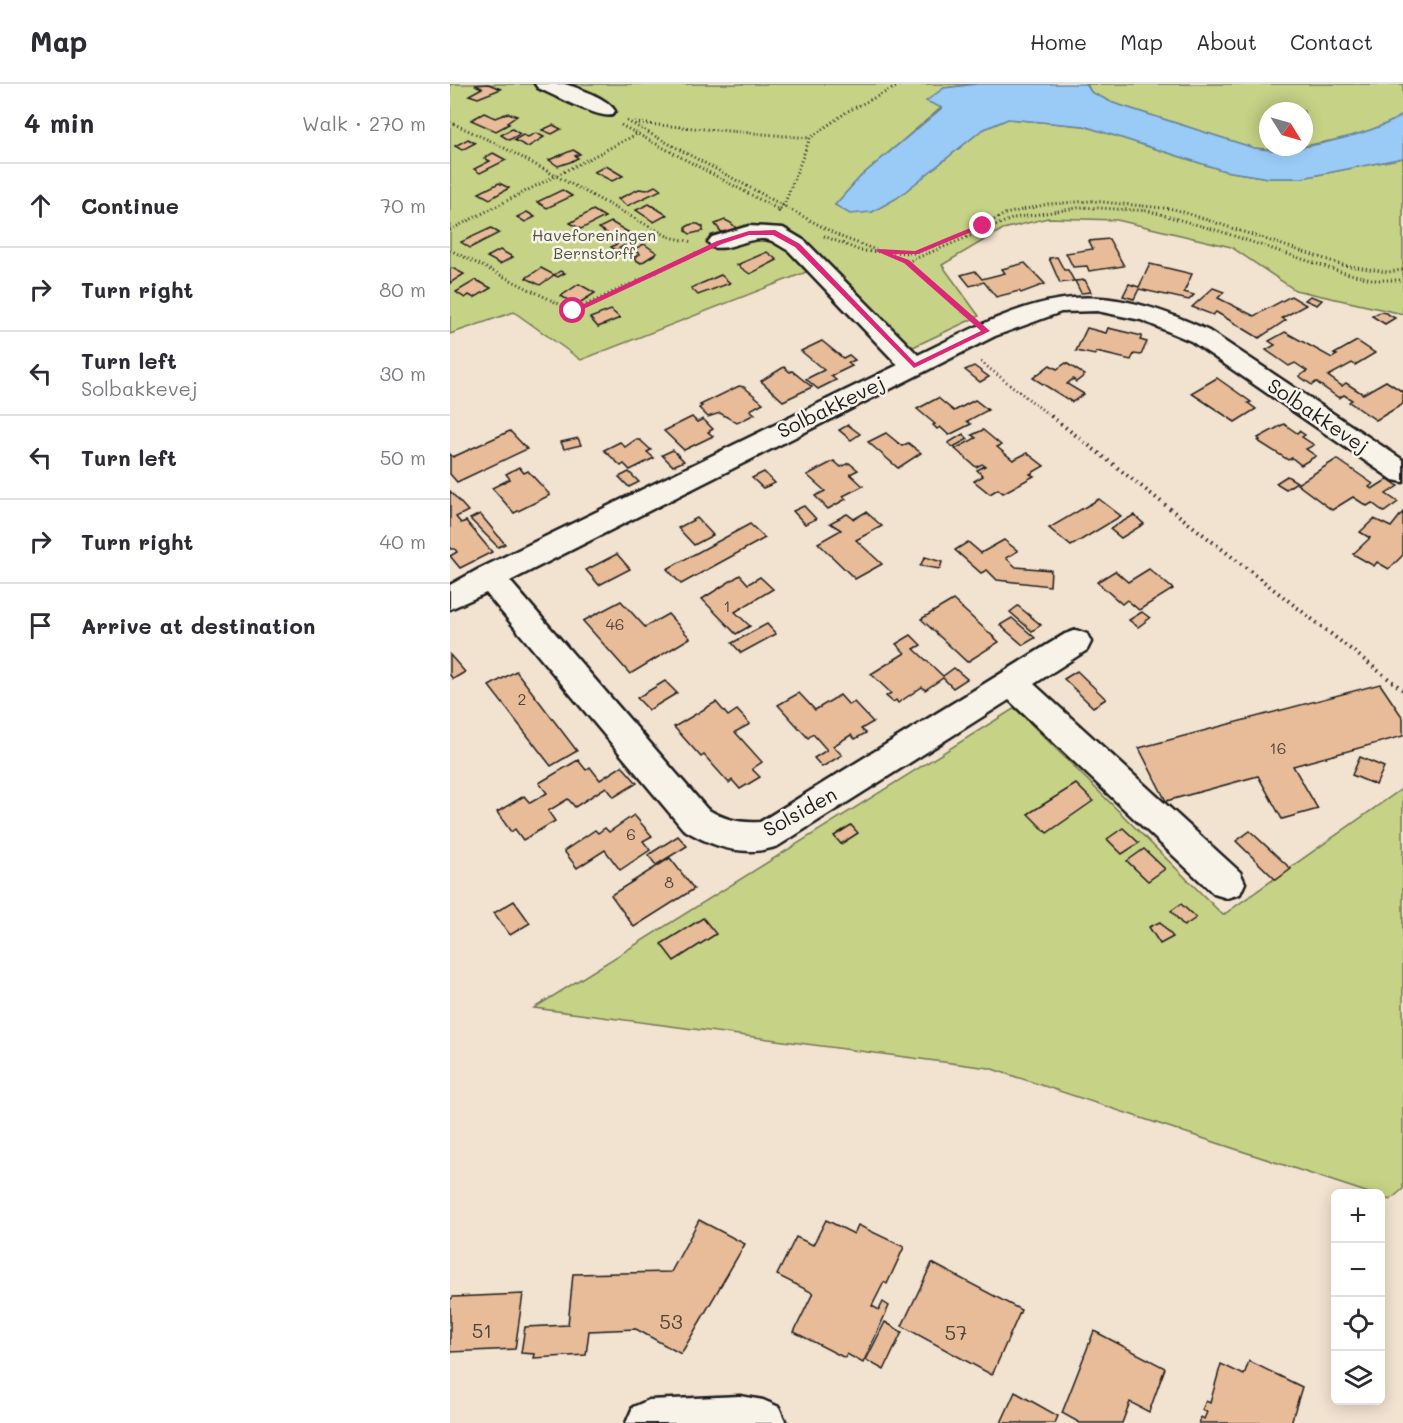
<!DOCTYPE html>
<meta charset="utf-8">
<style>
:root{--surface:#fff;--page:#f2f2f3;--text:#2b2b33;--muted:#7c7c81;--line:#e1e1e2}
body{margin:0;font-family:Mali,sans-serif;background:var(--page);color:var(--text)}
.controls{position:absolute;right:18px;bottom:18px;display:grid;overflow:hidden;border-radius:9px;box-shadow:0 3px 15px #0003}
.controls button{width:54px;height:54px;display:grid;place-items:center;padding:0;border:0;border-bottom:2px solid var(--line);background:var(--surface);color:var(--text);font:30px sans-serif}
.compass{position:absolute;left:809px;top:18px;width:54px;height:54px;border-radius:50%;background:var(--surface);box-shadow:0 3px 15px #0003;rotate:127deg}
.stop{position:absolute;width:18px;height:18px;margin:-14px;border:4px solid #db2777;border-radius:50%;background:#fff}
.stop.end{background:#db2777;border-color:#fff;box-shadow:0 2px 6px #0008}
.list{margin:0;padding:0;list-style:none}
h2{display:flex;justify-content:space-between;align-items:center;height:78px;margin:0;padding:0 24px;font-size:26px}
h2 small{font-size:20px;font-weight:400;color:var(--muted)}
.list li{display:grid;grid-template-columns:39px 1fr auto;gap:18px;align-items:center;box-sizing:border-box;height:84px;padding:0 24px;border-top:2px solid var(--line)}
.list b{display:block;font-size:22px;white-space:nowrap}
.list p{margin:0;font-size:20px;white-space:nowrap;color:var(--muted)}
.list em{font-size:20px;font-style:normal;color:var(--muted)}
.icon{flex:none;width:33px;height:33px;fill:none;stroke:currentColor;stroke-width:2;stroke-linecap:round;stroke-linejoin:round}
.map{position:relative;flex:none;width:953px;height:1339px;overflow:hidden}
header{display:flex;align-items:center;gap:36px;box-sizing:border-box;height:84px;padding:0 30px;background:var(--surface);border-bottom:2px solid var(--line)}
header strong{font-size:28px}
nav{display:flex;gap:33px;margin-inline-start:auto;font-size:21px}
main{display:flex}
aside{flex:1;background:var(--surface)}
.map>svg:first-child{display:block}
</style>
<header>
<strong>Map</strong>
<nav><a>Home</a><a>Map</a><a>About</a><a>Contact</a></nav>
</header>
<main>
<aside>
<h2>4 min<small>Walk · 270 m</small></h2>
<ul class="list">
<li><svg class="icon" aria-label="ahead" viewBox="0 0 24 24"><path d="M12 20V5M6 11l6-6 6 6"/></svg><div><b>Continue</b></div><em>70 m</em></li>
<li><svg class="icon" aria-label="right" viewBox="0 0 24 24"><path d="M7 20v-9h11M14 6l5 5-5 5"/></svg><div><b>Turn right</b></div><em>80 m</em></li>
<li><svg class="icon" aria-label="left" viewBox="0 0 24 24"><path d="M17 20v-9H6M10 6l-5 5 5 5"/></svg><div><b>Turn left</b><p>Solbakkevej</p></div><em>30 m</em></li>
<li><svg class="icon" aria-label="left" viewBox="0 0 24 24"><path d="M17 20v-9H6M10 6l-5 5 5 5"/></svg><div><b>Turn left</b></div><em>50 m</em></li>
<li><svg class="icon" aria-label="right" viewBox="0 0 24 24"><path d="M7 20v-9h11M14 6l5 5-5 5"/></svg><div><b>Turn right</b></div><em>40 m</em></li>
<li><svg class="icon" aria-label="arrive" viewBox="0 0 24 24"><path d="M6 21V4h12l-3 4 3 4H6"/></svg><div><b>Arrive at destination</b></div></li>
</ul>
</aside>
<div class="map">
<svg width="953" height="1339" viewBox="0 0 953 1339">
<rect width="100%" height="100%" fill="#f2e2d0"/>
<filter id="ink" filterUnits="userSpaceOnUse"><feTurbulence type="fractalNoise" baseFrequency=".0167" numOctaves="2"/><feDisplacementMap in="SourceGraphic" scale="12" xChannelSelector="R" yChannelSelector="G"/><feConvolveMatrix kernelMatrix="1 2 1 2 8 2 1 2 1" color-interpolation-filters="sRGB"/></filter>
<g filter="url(#ink)">
<g fill="#c6d286" stroke="#717751" stroke-width="1.5">
<polygon points="0,0 527,0 494,4 477,17 492,23 411,92 385,121 422,128 447,114 532,46 558,35 634,42 775,87 819,94 852,94 953,74 953,230 845,206 781,163 667,136 598,134 553,145 492,181 529,232 446,271 364,185 131,276 64,228 0,250"/>
<path d="M637,0H953V31C925,49 887,56 854,62V27H818V63H846L827,66L804,64L663,19L641,8Z"/>
<polygon points="565,624 773,831 953,704 953,1105 940,1116 931,1113 930,1110 919,1109 539,984 84,924"/>
</g>
<path fill="#99cbf6" stroke="#67859f" stroke-width="1.5" d="M527,0H636L641,8L663,19L804,64C812,65 820,67 828,66C860,64 925,49 953,31V74L852,94H819L775,87L634,42L558,35L532,46L447,114L422,128L400,130L385,121L411,92L492,24L476,17L494,4Z"/>
<g fill="#e8bc98" stroke="#1c1c1c" stroke-width="1.5">
<polygon points="38,0 51,5 28,14 19,11 32,4 25,1"/>
<polygon points="34,29 45,34 58,29 67,32 57,39 59,40 46,47 21,36"/>
<polygon points="103,41 111,45 102,50 92,46"/>
<polygon points="62,45 70,50 59,56 51,51"/>
<polygon points="86,49 94,53 78,63 64,56 73,51 78,53"/>
<polygon points="18,55 25,59 12,66 5,62"/>
<polygon points="123,66 130,70 125,72 128,74 120,78 108,82 99,76"/>
<polygon points="43,69 56,76 30,89 24,85 40,77 34,74"/>
<polygon points="156,82 173,92 162,97 144,88"/>
<polygon points="49,99 59,104 40,115 29,109"/>
<polygon points="205,102 211,106 177,122 168,115 189,105 197,106"/>
<polygon points="112,106 122,112 97,124 87,118"/>
<polygon points="199,120 217,131 204,138 186,126"/>
<polygon points="143,126 155,133 131,145 120,139"/>
<polygon points="77,128 85,133 75,138 67,133"/>
<polygon points="275,136 281,139 287,145 273,150 265,140"/>
<polygon points="161,138 188,154 166,166 161,163 171,158 149,144"/>
<polygon points="242,140 248,140 253,143 253,147 240,150 236,147 236,143"/>
<polygon points="41,144 49,149 20,164 11,158"/>
<polygon points="659,155 674,182 639,187 637,182 623,183 616,169 643,165 639,157"/>
<polygon points="194,160 207,169 191,179 183,174 190,170 185,167 178,171 170,166 180,162 185,165"/>
<polygon points="50,166 63,173 50,180 37,173"/>
<polygon points="317,168 327,176 300,190 287,181"/>
<polygon points="607,173 614,186 618,186 624,197 610,199 599,174"/>
<polygon points="575,179 595,200 571,209 569,207 546,213 534,198 520,202 511,191 525,187 532,195 555,189 552,185"/>
<polygon points="700,180 742,190 734,208 744,211 739,216 689,205 684,215 673,212 679,200 689,203"/>
<polygon points="2,184 14,190 0,199 0,185"/>
<polygon points="91,184 104,191 110,187 115,189 108,193 104,191 90,201 76,194"/>
<polygon points="271,191 280,199 248,211 241,204"/>
<polygon points="26,196 41,204 24,214 19,211 15,214 6,208"/>
<polygon points="635,196 641,208 631,209 625,197"/>
<polygon points="129,200 145,209 126,221 111,212"/>
<polygon points="763,204 774,208 768,214 804,232 841,212 856,221 832,234 836,236 809,254 771,231 766,228 763,231 742,223"/>
<polygon points="860,212 872,216 867,221 855,216"/>
<polygon points="161,226 170,234 148,243 140,234"/>
<polygon points="930,228 936,229 945,234 935,240 922,232"/>
<polygon points="637,244 656,249 658,244 692,252 690,256 697,258 691,271 684,270 681,276 646,268 645,271 626,267"/>
<polygon points="835,248 882,274 887,271 884,270 907,257 925,269 905,281 902,279 878,292 892,302 896,299 913,310 936,297 953,308 953,320 926,336 899,318 902,316 894,311 889,314 866,298 862,301 849,292 857,287 845,279 839,282 816,266 825,261 819,257"/>
<polygon points="372,257 393,274 399,271 405,276 398,279 402,282 381,292 386,296 368,305 356,295 374,286 351,267"/>
<polygon points="616,279 635,291 626,298 623,295 617,300 634,310 622,318 583,294 600,281 607,285"/>
<polygon points="524,282 539,293 530,298 515,286"/>
<polygon points="334,283 340,288 342,287 362,303 333,317 311,297"/>
<polygon points="767,294 801,318 798,319 806,325 785,338 741,309"/>
<polygon points="289,302 294,303 313,319 300,326 305,330 287,339 270,329 258,333 249,324 252,322 250,321"/>
<polygon points="488,314 504,327 525,316 538,326 517,337 521,340 499,351 490,343 487,345 483,341 485,340 467,325"/>
<polygon points="242,333 247,338 253,335 263,345 258,348 263,352 234,366 214,347"/>
<polygon points="834,340 847,349 849,347 855,351 852,353 864,361 856,365 866,372 851,381 842,374 838,376 808,357 810,356 808,354"/>
<polygon points="398,341 410,350 401,356 389,346"/>
<polygon points="533,346 551,361 547,363 563,376 577,369 594,382 580,390 584,392 553,409 548,405 540,410 524,397 533,392 527,386 535,382 532,380 526,383 505,365 526,354 522,351"/>
<polygon points="60,347 77,365 7,398 0,390 0,370 3,373"/>
<polygon points="436,349 452,362 458,359 471,369 448,384 418,358"/>
<polygon points="513,350 518,355 503,363 498,359"/>
<polygon points="128,354 131,361 114,365 111,358"/>
<polygon points="185,356 190,356 201,366 197,368 204,374 180,386 174,380 171,382 154,366 170,358 175,363"/>
<polygon points="223,366 234,377 223,382 212,371"/>
<polygon points="887,375 923,400 919,403 922,405 938,395 948,402 936,410 948,418 934,428 922,419 917,422 903,413 882,426 847,400"/>
<polygon points="384,377 391,383 399,379 408,386 400,390 413,402 393,412 396,415 378,425 365,412 375,407 357,391"/>
<polygon points="69,383 74,389 78,387 100,411 64,429 42,404 60,395 56,390"/>
<polygon points="179,388 189,398 179,403 169,393"/>
<polygon points="314,388 325,399 313,404 302,394"/>
<polygon points="837,392 847,398 836,405 826,399"/>
<polygon points="0,407 18,427 6,433 11,439 16,437 42,468 10,484 0,472 7,468 5,465 0,465"/>
<polygon points="649,415 671,432 621,462 599,444"/>
<polygon points="354,422 366,435 355,440 343,427"/>
<polygon points="416,428 432,442 406,456 432,480 405,495 368,459 391,446 380,439 397,430 404,435"/>
<polygon points="953,428 953,471 939,485 927,478 924,482 903,470 920,454 910,448 924,435 941,443"/>
<polygon points="30,430 55,460 48,463 20,435"/>
<polygon points="684,431 694,440 671,454 660,445"/>
<polygon points="247,434 263,451 244,461 228,444"/>
<polygon points="300,440 315,454 231,500 217,485"/>
<polygon points="554,456 568,467 556,474 566,483 601,486 600,502 547,496 537,486 531,489 505,466 518,458 531,469"/>
<polygon points="167,470 180,485 149,501 136,486"/>
<polygon points="475,473 492,478 490,485 470,482"/>
<polygon points="699,485 723,505 689,526 677,516 672,520 647,498 665,487 678,498"/>
<polygon points="290,491 298,500 310,493 323,505 285,528 300,542 286,550 252,515"/>
<polygon points="503,516 549,558 517,578 471,535"/>
<polygon points="171,517 195,543 218,530 240,554 180,590 133,537"/>
<polygon points="568,522 591,541 582,547 560,528"/>
<polygon points="692,528 700,534 688,543 679,536"/>
<polygon points="562,534 585,554 573,561 550,541"/>
<polygon points="317,540 326,550 291,569 282,559"/>
<polygon points="461,551 471,561 464,565 493,592 504,584 517,595 503,604 493,594 475,606 472,603 448,619 446,616 443,618 436,612 441,609 421,590 455,569 446,560"/>
<polygon points="0,571 15,588 3,595 0,591"/>
<polygon points="66,587 127,667 101,682 39,602"/>
<polygon points="627,587 656,615 643,623 614,595"/>
<polygon points="215,597 227,609 199,626 187,614"/>
<polygon points="930,600 953,634 953,652 843,682 868,725 832,735 808,692 716,717 689,664"/>
<polygon points="349,609 365,626 390,611 399,621 404,618 423,638 411,645 416,649 405,655 401,651 383,662 392,671 372,683 364,674 377,666 363,650 358,654 328,621"/>
<polygon points="266,618 278,632 287,626 300,640 285,648 312,678 302,685 310,693 290,705 282,696 279,699 254,671 251,673 224,643"/>
<polygon points="910,673 934,683 926,701 902,691"/>
<polygon points="128,676 136,686 140,683 150,696 172,682 187,699 164,713 156,703 125,723 118,715 98,727 105,737 73,756 65,745 61,748 47,728 74,712 80,719 97,709 89,699"/>
<polygon points="626,700 643,717 597,749 578,730"/>
<polygon points="184,731 202,752 193,757 200,766 170,786 155,766 127,784 114,767 145,746 148,749 155,744 159,748"/>
<polygon points="401,741 408,749 391,760 384,752"/>
<polygon points="673,744 689,759 672,770 657,755"/>
<polygon points="800,747 841,785 826,796 786,757"/>
<polygon points="228,752 237,762 206,781 198,771"/>
<polygon points="694,765 715,785 698,797 677,777"/>
<polygon points="220,774 244,805 184,843 161,811"/>
<polygon points="64,817 80,839 60,851 44,829"/>
<polygon points="731,820 746,834 734,842 721,827"/>
<polygon points="253,834 266,850 224,877 211,860"/>
<polygon points="710,838 723,853 710,860 699,843"/>
<polygon points="249,1136 295,1160 231,1270 186,1245 139,1247 136,1271 84,1274 85,1270 71,1269 75,1243 118,1241 123,1190 221,1188"/>
<polygon points="376,1136 404,1150 408,1141 454,1163 437,1200 434,1198 422,1222 429,1226 433,1218 439,1222 413,1279 397,1270 395,1274 344,1248 363,1209 327,1191 346,1153 363,1161"/>
<polygon points="482,1179 571,1226 542,1291 452,1242"/>
<polygon points="73,1210 65,1265 0,1268 0,1216 3,1213"/>
<polygon points="435,1238 452,1248 434,1286 416,1276"/>
<polygon points="644,1247 715,1284 699,1328 680,1318 672,1339 630,1339 612,1329"/>
<polygon points="799,1277 852,1303 841,1339 749,1339 751,1333 754,1335 757,1328 752,1326 756,1317 760,1319 771,1280 794,1291"/>
<polygon points="565,1308 608,1332 605,1339 551,1339"/>
</g>
<g fill="none" stroke-linecap="round" stroke-linejoin="round">
<g stroke="#1c1c1c" stroke-width="5">
<g id="minor">
<path d="M85,0C94,0 105,0 114,0C129,4 157,14 165,27L162,31C149,35 104,11 88,4Z"/>
<path d="M299,142L333,144L355,157L468,271C583,214 635,188 759,247L953,376V398L943,396L741,257L691,236L647,227L611,228L545,252L60,497L257,725C275,736 289,739 310,738L615,550L626,546L637,550L641,558L637,566L584,600L790,788L795,799L790,810L777,814L764,810L559,616L328,762C295,774 262,763 233,745L36,509L0,525V501L29,485L448,281L339,167C333,164 328,160 322,157C302,149 282,168 262,163L258,158L262,153Z"/>
<polygon points="290,1312 313,1316 329,1323 336,1339 176,1339 183,1323 199,1316"/>
</g>
</g>
<g stroke="#1c1c1c" stroke-width="3" stroke-dasharray="1 3" stroke-linecap="butt">
<polyline points="177,37 391,153 426,166"/>
<polyline points="0,38 47,60 219,153 243,158"/>
<polyline points="185,39 360,54"/>
<polyline points="171,41 331,127"/>
<polyline points="328,128 334,121 360,54 398,27 452,0"/>
<polyline points="0,146 189,49"/>
<polyline points="374,152 411,167 466,169 533,142 555,130 598,120 642,117 724,125 893,181 938,188 953,186"/>
<polyline points="0,166 123,227 247,169"/>
<polyline points="433,168 457,178 517,231"/>
<polyline points="457,178 564,134 633,123 699,127 769,147 891,188 926,196 953,196"/>
<polyline points="531,278 603,334"/>
</g>
<polyline stroke="#1c1c1c" stroke-width="4" stroke-dasharray="1.5 4.5" stroke-linecap="butt" points="601,332 953,606"/>
<use href="#minor" fill="#f7f3e8" fill-rule="evenodd"/>
</g>
</g>
<polygon fill="#db2777" points="530,140 536,142 468,170 442,170 459,176 540,247 464,284 345,163 323,151 299,151 272,160 125,229 119,227 267,157 299,147 325,146 350,160 465,279 531,247 454,179 426,167 429,165 465,167"/>
<g text-anchor="middle" stroke-width="5" stroke-linejoin="round" paint-order="stroke">
<g font-size="16" fill="#4f533c" stroke="#f7f3e8">
<text x="144" y="157">Haveforeningen<tspan x="144" dy="18">Bernstorff</tspan></text>
</g>
<g font-size="16" fill="#4f443b">
<text x="277" y="528">1</text>
<text x="165" y="546">46</text>
<text x="72" y="621">2</text>
<text x="828" y="670">16</text>
<text x="181" y="756">6</text>
<text x="219" y="804">8</text>
</g>
<g font-size="20" fill="#1c1c1c" stroke="#f7f3e8">
<text transform="translate(381 323) rotate(-26)" y="7">Solbakkevej</text>
<text transform="translate(868 332) rotate(34)" y="7">Solbakkevej</text>
<text transform="translate(350 728) rotate(-29)" y="7">Solsiden</text>
</g>
<g font-size="20" fill="#4f443b">
<text x="221" y="1245">53</text>
<text x="32" y="1254">51</text>
<text x="506" y="1256">57</text>
</g>
</g>
</svg>
<div class="controls">
<button>+</button>
<button>−</button>
<button><svg class="icon" aria-label="locate" viewBox="0 0 24 24"><circle cx="12" cy="12" r="6"/><path d="M12 2v4M12 18v4M2 12h4M18 12h4"/></svg></button>
<button><svg class="icon" aria-label="layers" viewBox="0 0 24 24"><path d="M12 4l9 5-9 5-9-5zM3 14l9 5 9-5"/></svg></button>
</div>
<svg class="compass" viewBox="-18 -18 36 36"><path d="M0-13l5 13h-10z" fill="#e53935"/><path d="M0 13l5-13h-10z" fill="#7c7c81"/></svg>
<div class="stop" style="left:123px;top:227px"></div>
<div class="stop end" style="left:533px;top:142px"></div>
</div>
</main>
